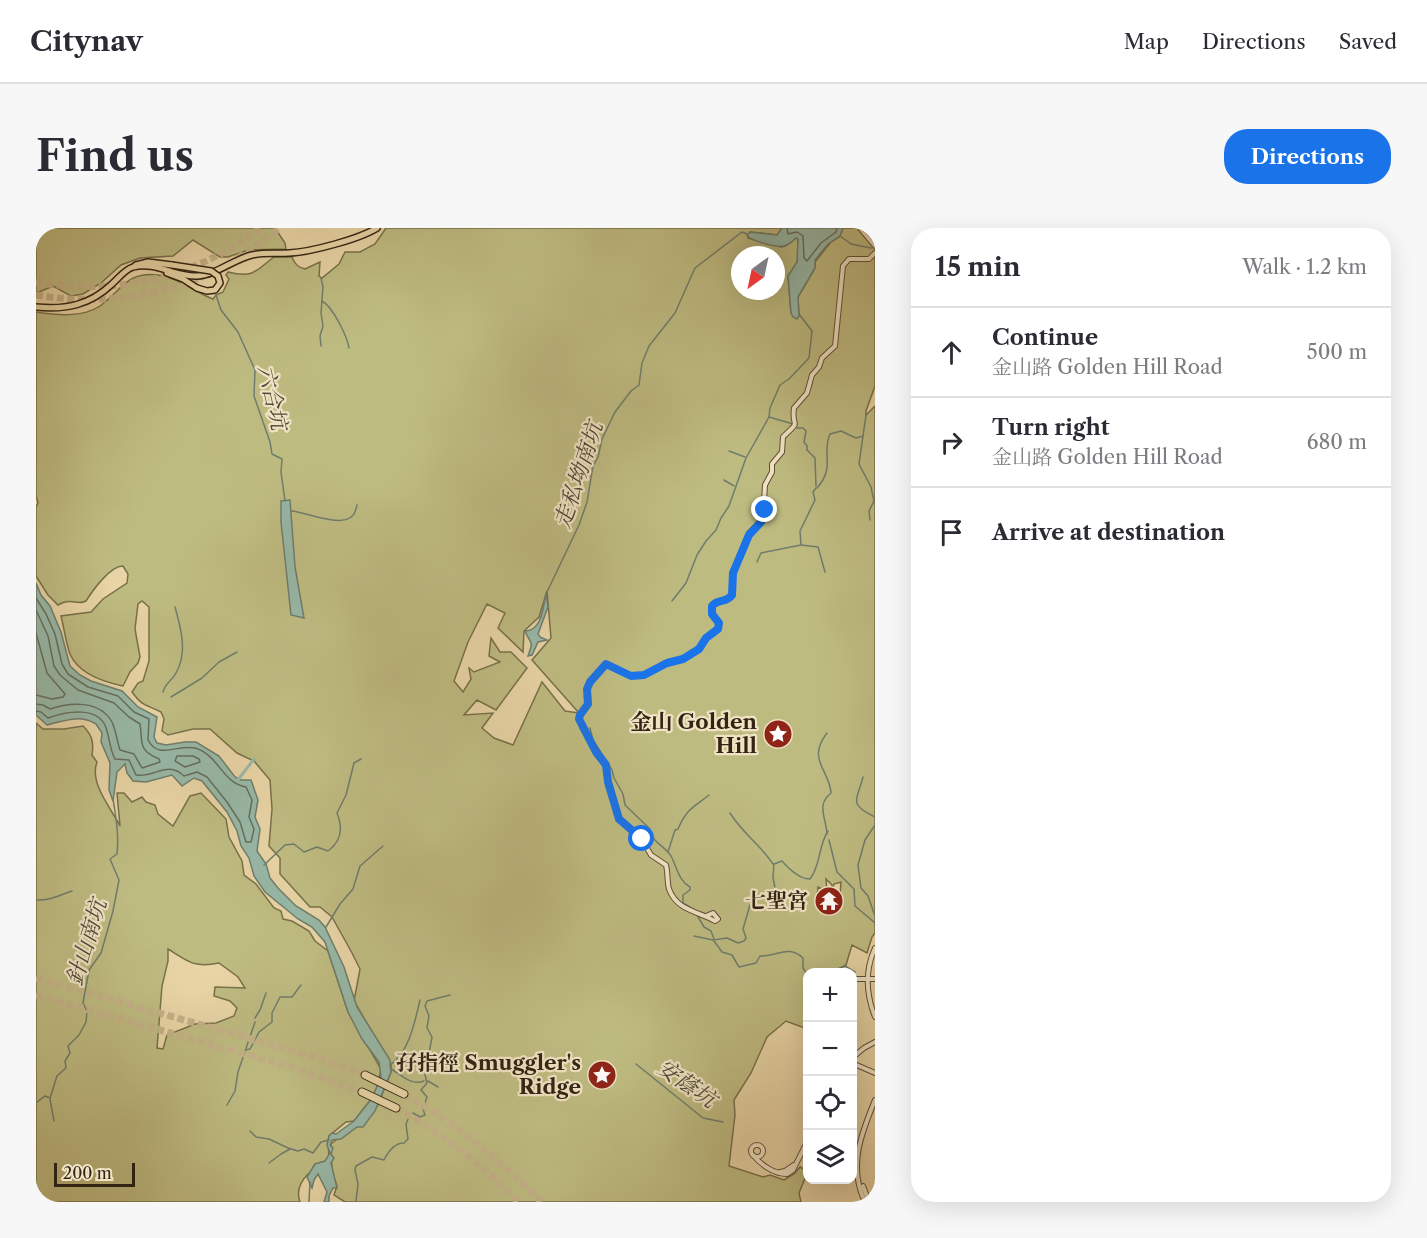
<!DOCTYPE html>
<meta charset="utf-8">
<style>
:root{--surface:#fff;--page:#f7f7f7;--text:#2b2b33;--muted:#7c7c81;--line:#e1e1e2;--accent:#1a73e8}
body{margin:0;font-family:"Libre Caslon Text","Noto Serif TC",serif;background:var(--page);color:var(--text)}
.controls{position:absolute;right:18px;bottom:18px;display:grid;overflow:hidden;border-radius:12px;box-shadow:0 6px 24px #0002}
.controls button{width:54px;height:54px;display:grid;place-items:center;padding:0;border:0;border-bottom:2px solid var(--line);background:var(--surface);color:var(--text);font:30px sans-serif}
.compass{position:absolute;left:695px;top:18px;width:54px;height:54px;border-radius:50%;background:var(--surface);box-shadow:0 6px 24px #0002;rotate:213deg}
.scale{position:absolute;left:18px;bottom:15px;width:81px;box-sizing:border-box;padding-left:6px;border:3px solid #322413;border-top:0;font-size:16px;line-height:21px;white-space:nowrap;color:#322413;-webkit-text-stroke:4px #f0e3c4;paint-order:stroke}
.stop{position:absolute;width:18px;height:18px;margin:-14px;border:4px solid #1a73e8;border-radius:50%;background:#fff}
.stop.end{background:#1a73e8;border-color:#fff;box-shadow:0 2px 6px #0008}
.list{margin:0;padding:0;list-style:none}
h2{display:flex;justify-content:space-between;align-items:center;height:78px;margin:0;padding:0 24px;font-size:26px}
h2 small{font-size:20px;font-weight:400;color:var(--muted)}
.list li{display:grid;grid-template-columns:39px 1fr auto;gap:18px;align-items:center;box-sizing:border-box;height:90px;padding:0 24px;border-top:2px solid var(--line)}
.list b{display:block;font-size:22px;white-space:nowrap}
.list p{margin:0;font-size:20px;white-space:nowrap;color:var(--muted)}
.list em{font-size:20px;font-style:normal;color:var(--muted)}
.icon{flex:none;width:33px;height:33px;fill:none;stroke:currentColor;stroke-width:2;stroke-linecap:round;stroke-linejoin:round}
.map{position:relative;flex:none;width:839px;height:974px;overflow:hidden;border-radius:24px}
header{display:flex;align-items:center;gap:36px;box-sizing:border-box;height:84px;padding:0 30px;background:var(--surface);border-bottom:2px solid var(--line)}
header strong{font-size:28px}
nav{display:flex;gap:33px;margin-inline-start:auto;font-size:21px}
.intro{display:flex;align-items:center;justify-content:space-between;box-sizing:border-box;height:144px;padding:0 36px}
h1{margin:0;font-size:42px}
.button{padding:15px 27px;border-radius:24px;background:var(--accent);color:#fff;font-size:21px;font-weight:700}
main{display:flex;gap:36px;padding:0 36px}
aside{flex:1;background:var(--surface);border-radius:24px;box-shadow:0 6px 24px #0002}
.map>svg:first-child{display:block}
</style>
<header>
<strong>Citynav</strong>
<nav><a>Map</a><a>Directions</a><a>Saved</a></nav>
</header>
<div class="intro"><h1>Find us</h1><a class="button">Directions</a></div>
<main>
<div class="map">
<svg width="839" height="974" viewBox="0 0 839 974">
<rect width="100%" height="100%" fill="#e8d4a5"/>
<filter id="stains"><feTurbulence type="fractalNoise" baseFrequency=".00333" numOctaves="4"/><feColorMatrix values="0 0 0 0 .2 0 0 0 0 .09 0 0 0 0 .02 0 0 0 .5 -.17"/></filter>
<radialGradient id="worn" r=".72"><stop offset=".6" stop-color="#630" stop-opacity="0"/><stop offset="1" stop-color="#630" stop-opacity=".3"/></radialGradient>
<g fill="#bebb81" stroke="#78704a" stroke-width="1.5" fill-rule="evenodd">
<polygon points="0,0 239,0 249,15 250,21 212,22 192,29 184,29 157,12 137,28 104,30 85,37 65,55 47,66 35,68 17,58 3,64 0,67"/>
<path d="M350,0H746L741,7L714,4L712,10L745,19L749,18L760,10L762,11V34L752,48L755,85L763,88L762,69L779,40V34L795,14L803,9L807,0H839V158L830,183V187L839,178V705L836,709L831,725L816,717L810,737L798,744H772L771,801L750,793L731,809L715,845L698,872L699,887L693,938L727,949L734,947L748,952L758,946L764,939L772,943L763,965L765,974H309L298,967L301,958L296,944L295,916L342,877L355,844V837L318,773L324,741L316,725L296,689L284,679H274L244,646V630L233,618L236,581L234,552L218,533L201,525L174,501H157L132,507L126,503L128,491L125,484C109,476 107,479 96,464L102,455L107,453L113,433V379L106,373L102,376L99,401L104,429L102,435L94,444L87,458C68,454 42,445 34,426C30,415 28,400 25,388L55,384L67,371L91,355L92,346L87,338C74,338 57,362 50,373C40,378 37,369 22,377L12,367L0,348V279L2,275L0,268V84C20,87 46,90 64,78C86,62 91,43 122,47C144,50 158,64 177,71L180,67L187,64L193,51L190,47L192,44C218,50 218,44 238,29H256C258,35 263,40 269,41L284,34L283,48L286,50L303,36L309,24H324L339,16ZM704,27H740V63H704ZM511,363L515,410L496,432L543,485L529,483L506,454L477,517L458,510L446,500L457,485L428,487L441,472L460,482L491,440L475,424H464L455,410L453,428L464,434L438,444L433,440L435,451L427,464L418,453L432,414L451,376L469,385L462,400L487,424L488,403L503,389ZM790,651L796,657L795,666L798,656L805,654L803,681L797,678L791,668L781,669L782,659L791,663Z"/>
<path d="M0,495L7,501H28L47,498C56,507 58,514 56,527L61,534C53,555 75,580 84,598L81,565H88L96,574L106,569L110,574L119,577L122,586L137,598L154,568L165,565L190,591L193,609L206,633L208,647L220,656L238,680L245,683L247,691L256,693L273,703L279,713L292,723L312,784L345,841L342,857L336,870L318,893L310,894L293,908C291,917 294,924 292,933L286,937L279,936L274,946H272C264,954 260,963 264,974H0ZM132,721C153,734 158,740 183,735L202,749L209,760L179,759L178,768L194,773L201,780L198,788L180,795L159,796L131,807L127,821L121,820L126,758L132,733Z"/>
</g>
<g fill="#97b8a7" stroke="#6f7d6c" stroke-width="1.5">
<path d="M746,0H807L804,8L792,16L779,32V40L762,69L763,88L761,91L757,89L755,85L752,48L761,34L762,11L760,10C757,13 752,17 748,18C740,20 717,13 711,8L714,4L741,7Z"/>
<polygon points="254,272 259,339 268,390 255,387 245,294 245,273"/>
<path d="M0,355L5,367L14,378L25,404L34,438L44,447L55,453L86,463L102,479L121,489L118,509L121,515L130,517L149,514H160L183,528L199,549L205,552H215L222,572L219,589L224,601L221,623L230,636L234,650L242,660L260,678L283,692L289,699L308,739L321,779L354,832L355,844L339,883L327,899H321L305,911L296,912L294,917L297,920L295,926L298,930L295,935L301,960H297L293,968V974H288L291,964L282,946L278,952L276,960L271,949L279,936L289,933L294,925L291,917L293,908L296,905L300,906L318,893L336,870L345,849L343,834L326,811L312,784L289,714L276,699L262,691L229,664L218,648L213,630L205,618L201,603L191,584L166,553L158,550L146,558L136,547L110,554L97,553L91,545L89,536L81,544L77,573L73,562L74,535L65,514L66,505L60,496C43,486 28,493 11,497L0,487Z"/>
<path d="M510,366L512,379L502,406L504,409L511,412L502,414L496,427L492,428C498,411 495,418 489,403C506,403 507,379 510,366Z"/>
</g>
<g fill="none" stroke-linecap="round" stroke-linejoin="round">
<g stroke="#646e5d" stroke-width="1.5">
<polyline points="751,0 752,6 761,4 767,8 768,30 771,33 785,15 800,4 801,0"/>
<path d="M0,370L10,386L19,406L26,436L32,446L52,459L82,468L98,484L113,491L112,512C122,532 142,516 159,520C183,527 186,555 210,559L216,572L213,589L218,601L215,614H210L204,594L191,574L171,549L161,544L148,548C131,532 119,550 100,547L93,532L79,531C74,522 74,513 71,503C65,477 31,483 12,490L5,484L0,483"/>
<path d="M0,382L12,408L18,438L24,447L42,462L78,475L93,489L104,496C107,514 101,522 123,531L124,534L106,540L98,526L84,522C81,513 80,503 76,494C64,472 34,474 14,481L7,477L0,476"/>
<polyline points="0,405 11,445 29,466 27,469 16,471 0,467"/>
<polygon points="141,528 157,528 163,531 164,534 149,539 139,533"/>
</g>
<g stroke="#6f7d6c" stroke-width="1.5">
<polyline points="804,8 815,16 835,20"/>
<polyline points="180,67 185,82 202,104 219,142 218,168 234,214 236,226 246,231 245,244 249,273"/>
<path d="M286,73C297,79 311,108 313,120"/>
<polyline points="285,118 284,108 287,98 285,85 287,59 285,50"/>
<polyline points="830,187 823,236 835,259 838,273 833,283 834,292"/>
<polyline points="757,196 733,189 734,180 744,157 753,151 773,130 776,103 763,86"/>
<polyline points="761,200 767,200 770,203 768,214 771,218 771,222 779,230 780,258"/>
<polyline points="693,223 709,229"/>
<polyline points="688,252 698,258"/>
<polyline points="780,260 777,264 779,272 764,303 765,317 782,319 789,344"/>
<path d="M781,260C800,239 785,225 794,206L805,203L820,210L827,208"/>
<path d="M255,283C269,284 303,299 315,289C319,287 320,281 321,277"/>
<polyline points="721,334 725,325 765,317"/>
<polyline points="510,366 543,297 551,274 557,238 562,229 566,211 579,184 595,163 603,157 606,135 613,118 639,85 659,40 706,4 711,6"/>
<polyline points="636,373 650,355 661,327 670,313 680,302 685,290 693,278 710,230 733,189"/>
<path d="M127,464C129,455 136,453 140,445C152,424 145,401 139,379"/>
<polyline points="135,469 166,450 183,434 201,424"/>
<path d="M554,500L557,512L576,542L578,550L587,566L589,577L614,601C616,615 628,617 635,628C641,639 642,652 654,659V662L647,667V675L659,682"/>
<path d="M827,549C821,573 812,576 839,589"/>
<path d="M694,585C707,606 724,616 737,636"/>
<polyline points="839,597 829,612 822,637 825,660 832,668 839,688"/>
<path d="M791,606C790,589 780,577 795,565C794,542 770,532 791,505"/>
<polyline points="793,612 801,644 818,661 819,678 839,695"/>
<path d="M632,624L639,602L642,601C651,580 657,580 673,567"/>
<path d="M228,637L249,617L258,616L268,624L281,619L292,623C306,613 307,600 301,585L310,567L318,535L325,531"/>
<path d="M0,672C14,673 23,667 36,663"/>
<polyline points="661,687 668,699 675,703 678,711"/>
<polyline points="290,699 304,676 317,661 324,638 347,618"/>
<path d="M658,708L677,712L691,710L702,715L708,713L710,710L707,701L714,677C724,675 734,684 743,679L737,650L738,636L746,633C753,641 763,651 774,651C785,637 782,618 792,603"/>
<path d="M678,713L686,724L696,727L703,739L720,735L724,728C741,729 752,716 767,730V740L772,748"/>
<polyline points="794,744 809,738 819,744"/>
<polyline points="219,790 224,782 230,765"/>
<polyline points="210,822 214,821 223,804 236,794 236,785 244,769 256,769 265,757"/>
<polyline points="600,836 667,890 687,894"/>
<path d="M354,837C373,825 379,793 384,772"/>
<path d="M354,840C365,847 375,858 388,853"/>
<polyline points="392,853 402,859"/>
<polyline points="14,871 18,893"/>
<path d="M0,875L9,868L14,870L21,848L30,840L29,833L34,825L32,818L43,807L50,794L51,783L47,775L53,742L65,725L77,683L83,652L74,631L81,626C83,606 80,590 77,571"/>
<polyline points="191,877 199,863 202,844 219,794"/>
<polyline points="214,903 220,909 233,911 252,920 262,923 268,921 277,925 285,914 293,912"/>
<polyline points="233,935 245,926 254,921"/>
<path d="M320,973L322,956L319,942L320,938L336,929L348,932C352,924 359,915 368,915L372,911L370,896L374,887L377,885L384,889L389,887L387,881L391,869L385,862L391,855L389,847L396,809L391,800L393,788L389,778L391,773L414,767"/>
<polyline points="273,974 274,954"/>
</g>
<polyline stroke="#97b8a7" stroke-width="3" points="201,553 218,531"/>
<g stroke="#c4b188" stroke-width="7" stroke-dasharray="7 3.5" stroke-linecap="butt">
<polyline points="202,30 244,0"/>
<path d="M0,54C78,68 161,50 224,0"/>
<path d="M0,67C58,77 114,70 168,48"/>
<polyline points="0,750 282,830 329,847"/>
<polyline points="0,767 255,839 326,864"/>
<path d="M368,866C419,895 464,931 505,974"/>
<path d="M360,880C405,905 447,936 482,974"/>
</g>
<g stroke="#605038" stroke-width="6">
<g id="minor">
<polyline points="824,0 839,18"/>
<path d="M670,688L677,685L682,691L679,693C662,683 641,683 633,661C631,654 632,645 630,637L615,627L605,610L583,591L572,554L570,538L546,499L543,489L552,476L551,461L554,454L570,436L595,448L608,447L631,435L647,431L663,421L670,410L681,402L683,395L676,386V378L680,374L692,371L696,366L697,344L713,305L727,291L729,257L736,244V236L746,224L747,209C767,190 755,202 758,180L771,165L776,147L783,139L786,130L799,118L807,38L813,31H833L839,25"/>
<path d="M839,720C829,742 830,766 839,789"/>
<polyline points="816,751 839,751"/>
<polyline points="816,830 828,820 839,814"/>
<polyline points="816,835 839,845"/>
<circle cx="721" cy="923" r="6"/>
<path d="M717,927C725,937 738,946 751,946L757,942L772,912"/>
<polyline points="744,944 749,943 758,937"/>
<polyline points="827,958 833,974"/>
<path d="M829,974C812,939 825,906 839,872"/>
</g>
</g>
<g stroke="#322413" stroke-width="8">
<g id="major">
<polyline points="100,37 112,34 136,37"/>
<polyline points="131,45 147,51 161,60"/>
<path d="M0,79C30,82 54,77 76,56C83,50 88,42 97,39C119,33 139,49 161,48C180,47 198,31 216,27C229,24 241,26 253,25C275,24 323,11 341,0"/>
</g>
</g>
<g stroke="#322413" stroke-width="9">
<g id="highway">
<polyline points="329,847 368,866"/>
<polyline points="326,864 360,880"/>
</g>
</g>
<use href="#minor" stroke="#f0e3c4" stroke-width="4"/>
<use href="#major" stroke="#e8d4a5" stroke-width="5"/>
<use href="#highway" stroke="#e8d4a5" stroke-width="7"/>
<g stroke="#322413" stroke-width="8" stroke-linecap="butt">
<polyline id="major-bridge" points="136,37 175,43 182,48 184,55 179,62 171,63 161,60"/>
</g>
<use href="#major-bridge" stroke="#e8d4a5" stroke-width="5"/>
</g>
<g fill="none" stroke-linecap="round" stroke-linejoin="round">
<path stroke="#1a73e8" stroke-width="8" d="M606,611L583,591L572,554L570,537L560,524L543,491L544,487L552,476L551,461L554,454L570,436L595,448L608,447L631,435L647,431L663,421L670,410L682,401L683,395L676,386V378C682,371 690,375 696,367L697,345L713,307L725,294L729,282"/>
</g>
<defs>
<g id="sight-disc" transform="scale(1.5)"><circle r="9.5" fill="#8f2418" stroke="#f0e3c4"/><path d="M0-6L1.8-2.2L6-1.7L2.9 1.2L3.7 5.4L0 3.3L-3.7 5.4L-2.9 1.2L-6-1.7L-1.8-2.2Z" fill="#fff"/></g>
<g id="temple-disc" transform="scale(1.5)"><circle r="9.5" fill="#8f2418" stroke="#f0e3c4"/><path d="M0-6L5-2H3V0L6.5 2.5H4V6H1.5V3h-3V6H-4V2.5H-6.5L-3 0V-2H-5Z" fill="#fff"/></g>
</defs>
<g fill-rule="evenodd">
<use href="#sight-disc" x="742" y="506"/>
<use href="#temple-disc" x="793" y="673"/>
<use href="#sight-disc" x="566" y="847"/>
</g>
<g text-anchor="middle" stroke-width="4.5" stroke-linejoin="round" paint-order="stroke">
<g font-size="21" font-weight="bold" fill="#322413" stroke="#f0e3c4" text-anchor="end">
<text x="721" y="501">金山 Golden<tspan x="721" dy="24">Hill</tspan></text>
<text x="772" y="680">七聖宮</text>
<text x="545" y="842">孖指徑 Smuggler's<tspan x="545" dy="24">Ridge</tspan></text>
</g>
<g font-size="22" font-style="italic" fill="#4b4938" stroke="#f0e3c4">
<text transform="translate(237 169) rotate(77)" y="8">六合坑</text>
<text transform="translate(542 247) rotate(-72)" y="8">走私坳南坑</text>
<text transform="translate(50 714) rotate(-73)" y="8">針山南坑</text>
<text transform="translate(651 855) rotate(35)" y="8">安蔭坑</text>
</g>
</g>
<rect width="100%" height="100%" filter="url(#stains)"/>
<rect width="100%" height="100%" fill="url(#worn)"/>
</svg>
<div class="controls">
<button>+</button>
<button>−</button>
<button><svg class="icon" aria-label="locate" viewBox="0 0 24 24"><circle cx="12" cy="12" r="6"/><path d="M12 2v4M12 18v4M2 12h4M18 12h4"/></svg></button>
<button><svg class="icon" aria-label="layers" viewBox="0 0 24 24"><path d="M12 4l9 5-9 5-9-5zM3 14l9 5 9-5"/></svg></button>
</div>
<svg class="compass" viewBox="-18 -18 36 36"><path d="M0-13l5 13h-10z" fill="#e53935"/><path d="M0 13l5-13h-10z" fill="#7c7c81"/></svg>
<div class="scale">200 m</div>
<div class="stop" style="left:606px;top:611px"></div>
<div class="stop end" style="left:729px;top:282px"></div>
</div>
<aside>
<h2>15 min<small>Walk · 1.2 km</small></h2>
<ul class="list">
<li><svg class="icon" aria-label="ahead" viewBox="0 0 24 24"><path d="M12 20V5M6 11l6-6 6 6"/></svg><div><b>Continue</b><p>金山路 Golden Hill Road</p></div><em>500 m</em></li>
<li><svg class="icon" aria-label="right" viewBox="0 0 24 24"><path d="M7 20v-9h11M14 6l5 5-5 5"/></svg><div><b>Turn right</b><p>金山路 Golden Hill Road</p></div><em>680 m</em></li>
<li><svg class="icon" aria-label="arrive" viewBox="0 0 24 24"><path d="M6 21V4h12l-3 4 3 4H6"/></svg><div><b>Arrive at destination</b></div></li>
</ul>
</aside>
</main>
